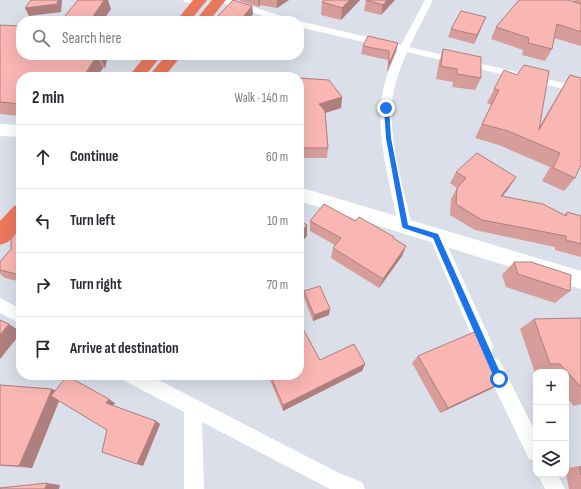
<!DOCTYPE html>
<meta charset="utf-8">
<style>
:root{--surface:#fff;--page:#f2f2f3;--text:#2b2b33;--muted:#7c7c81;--line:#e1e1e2}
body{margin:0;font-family:"Sofia Sans Condensed",sans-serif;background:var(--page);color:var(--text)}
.controls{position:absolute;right:12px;bottom:12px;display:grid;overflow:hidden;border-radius:8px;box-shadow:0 4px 16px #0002}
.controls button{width:36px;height:36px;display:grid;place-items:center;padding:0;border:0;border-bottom:1px solid var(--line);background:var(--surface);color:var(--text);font:20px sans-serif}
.stop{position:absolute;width:12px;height:12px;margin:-9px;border:3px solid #1a73e8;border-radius:50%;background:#fff}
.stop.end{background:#1a73e8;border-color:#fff;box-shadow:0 1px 4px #0008}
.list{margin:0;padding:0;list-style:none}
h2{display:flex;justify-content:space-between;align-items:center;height:52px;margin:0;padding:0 16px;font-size:17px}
h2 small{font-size:13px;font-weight:400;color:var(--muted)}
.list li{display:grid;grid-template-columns:26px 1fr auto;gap:12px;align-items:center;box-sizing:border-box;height:64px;padding:0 16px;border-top:1px solid var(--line)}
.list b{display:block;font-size:15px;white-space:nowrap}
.list em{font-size:13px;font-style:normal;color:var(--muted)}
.icon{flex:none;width:22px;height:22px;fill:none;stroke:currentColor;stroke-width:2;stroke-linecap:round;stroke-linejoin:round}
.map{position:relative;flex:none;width:581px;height:489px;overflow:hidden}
.search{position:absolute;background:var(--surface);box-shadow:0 4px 16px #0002;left:16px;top:16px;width:288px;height:44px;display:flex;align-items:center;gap:10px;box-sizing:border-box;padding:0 14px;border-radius:16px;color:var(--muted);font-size:15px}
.panel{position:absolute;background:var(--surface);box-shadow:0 4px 16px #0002;left:16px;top:72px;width:288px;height:308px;border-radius:16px}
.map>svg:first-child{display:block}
</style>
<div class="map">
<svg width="581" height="489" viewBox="0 0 581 489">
<rect width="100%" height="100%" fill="#dadfe9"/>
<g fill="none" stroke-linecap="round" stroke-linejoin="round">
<g fill="#fff" fill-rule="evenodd">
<polygon points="183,0 201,0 203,2 199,5 184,2"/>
<polygon points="218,0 231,0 291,19 292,21 279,21 219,2"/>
<path d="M425,0H433L409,47L581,87V93L407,52C400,68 394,85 392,102C389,143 403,186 412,226L410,230L405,232L400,230L398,226C391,186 377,143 381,102C383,84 390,66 398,50L299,27V21L401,45Z"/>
<polygon points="436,230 441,232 443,236 491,341 493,347 491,353 485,355 479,353 429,236 431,232"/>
<polygon points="0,298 21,309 21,324 0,313"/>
<polygon points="493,358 499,360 536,433 536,461 529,459 487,372 485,366 487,360"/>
<polygon points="123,375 149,375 341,474 362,482 365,489 330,489 202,422 204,489 184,489 184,412 125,381"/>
<polygon points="537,474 557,474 565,489 545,489"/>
</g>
<g fill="#fff" fill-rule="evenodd">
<polygon points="0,124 21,125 21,137 0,136"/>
<polygon points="299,187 581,271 581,289 299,201"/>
</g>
<g fill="#ea785d" fill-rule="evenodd">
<polygon points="193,0 207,0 190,21 176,21"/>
<polygon points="212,0 226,0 209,21 195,21"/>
<polygon points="146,55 162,55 144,77 128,77"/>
<polygon points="166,55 182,55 164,77 148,77"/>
<polygon points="21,204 21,227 8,242 0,245 0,221 14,206"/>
</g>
</g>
<g fill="#d69d9a">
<polygon points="240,0 289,0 277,8 260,5 259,7 240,1"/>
<polygon points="324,0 360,0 341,20 321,15 322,2"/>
<polygon points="366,0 395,0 381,15 364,11"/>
<polygon points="573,0 581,0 581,46 554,38 552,49 545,61 522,55 523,50 491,39 496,27 574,2"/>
<polygon points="252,6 253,14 247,21 219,21 218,16"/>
<polygon points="0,25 21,55 108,55 105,68 21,77 21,116 0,114"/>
<polygon points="482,26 474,44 448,37 451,29"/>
<polygon points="363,46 396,51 387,72 388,60 361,54"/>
<polygon points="443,49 481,78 475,90 452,87 453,82 436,79 439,62"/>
<polygon points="504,70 539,127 561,90 570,75 575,178 564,191 542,181 550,167 499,145 475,138 491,105 487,103"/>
<polygon points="299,78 342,97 341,108 325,113 328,148 327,158 299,158"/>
<polygon points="456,172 516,177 502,196 564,215 567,212 581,216 581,257 555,250 555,247 475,230 450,215 451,199 457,188 450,183"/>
<polygon points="310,221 355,221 394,237 393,239 406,246 402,256 379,288 331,258 333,248 335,245 310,231"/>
<polygon points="21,227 21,282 5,278 0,274 0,262 11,249"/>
<polygon points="514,262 570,291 555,303 506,287 502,275"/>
<polygon points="304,291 329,315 313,321 304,298"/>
<polygon points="581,318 581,404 574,406 566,397 566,372 536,372 536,373 535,373 520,329 534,319"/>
<polygon points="418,356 493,388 440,413 412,363"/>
<polygon points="320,360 365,364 362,371 283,411 268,375 299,375"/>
<polygon points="0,385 52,389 55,391 115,403 113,406 156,421 160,424 143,466 137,464 107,430 59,401 32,468 0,466"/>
<polygon points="579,466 581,467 581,489 569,489 566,474 566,468"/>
</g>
<g fill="#ae7f7d">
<polygon points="58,0 62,0 61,12 29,16 25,8"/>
<polygon points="104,0 108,0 111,9 103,21 90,21"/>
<polygon points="258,0 260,0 260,5 259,7"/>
<polygon points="277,0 289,0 277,8"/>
<polygon points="350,0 360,0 341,20 342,8"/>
<polygon points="387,0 395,0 381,15 383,5"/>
<polygon points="252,6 253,14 247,21 243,21 243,17"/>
<polygon points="238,16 239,21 235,21 235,20"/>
<polygon points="486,17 474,44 477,35"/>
<polygon points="398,43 396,51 387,72 389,64"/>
<polygon points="99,55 108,55 105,68"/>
<polygon points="97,56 103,68 97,77 83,77"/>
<polygon points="342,97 341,108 318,115 319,104"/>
<polygon points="516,177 509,188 494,207 501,196"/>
<polygon points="307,225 307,236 299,245 299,235"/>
<polygon points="406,246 402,256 379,288 383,279"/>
<polygon points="330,309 329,315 313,321 314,315"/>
<polygon points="9,324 21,332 21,333 0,359 0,335"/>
<polygon points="365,364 362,371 283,411 283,405"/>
<polygon points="503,382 493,388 440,413 448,408"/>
<polygon points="52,389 62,394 32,468 19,466"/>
<polygon points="109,399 115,403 112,407 106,403"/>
<polygon points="156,421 160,424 143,466 137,464"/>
<polygon points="47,483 60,485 59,489 45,489"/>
</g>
<g fill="#f9b6b3" stroke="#ae7f7d">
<polygon points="31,0 58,0 57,4 25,8"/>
<polygon points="78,0 104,0 90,21 61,21"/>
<polygon points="233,0 252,6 243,17 238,16 235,20 218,16"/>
<polygon points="324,0 350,0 342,8 322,2"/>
<polygon points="366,0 387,0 383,5"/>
<polygon points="519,0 568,0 581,4 581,32 557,24 552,49 528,43 529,38 496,27"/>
<polygon points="461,11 486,17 477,35 451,29"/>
<polygon points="0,25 21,26 21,55 99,55 97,56 83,77 21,77 21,104 0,102"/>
<polygon points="368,36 398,43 389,64 389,51 363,46"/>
<polygon points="443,49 481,57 481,78 457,74 457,69 441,66"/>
<polygon points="524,65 549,71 539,130 570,75 581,78 581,165 575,178 553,168 560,153 508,131 482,124 499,90 494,89 504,70 517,75"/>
<polygon points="299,78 329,80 342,97 319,104 325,111 328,148 299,148 299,117 301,117 299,113"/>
<polygon points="477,153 516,177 501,196 543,204 566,216 567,212 581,216 581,244 566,240 566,236 482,220 456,204 457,188 466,178 456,172"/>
<polygon points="324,204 355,221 359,217 394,237 393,238 406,246 383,279 333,248 341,238 310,221"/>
<polygon points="299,220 307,225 299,235"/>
<polygon points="21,227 21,275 0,270 0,262 11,249 11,239"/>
<polygon points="514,262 531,262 571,275 570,291 518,274"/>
<polygon points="320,286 330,309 314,315 304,291"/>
<polygon points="581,318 581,387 560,364 550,364 534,319"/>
<polygon points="0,320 9,324 0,335"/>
<polygon points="302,327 320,360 354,344 365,364 283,405 270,375 299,375 299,328"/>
<polygon points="479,330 503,382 448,408 418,356"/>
<polygon points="67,376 109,399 106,403 156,421 137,464 102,452 107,430 51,396"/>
<polygon points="0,385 52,389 19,466 0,465"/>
<polygon points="579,466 581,467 581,475"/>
<polygon points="47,483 45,489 0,489 0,488"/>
</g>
<polygon fill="#1a73e8" points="386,106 389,108 391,138 408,225 438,234 503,379 499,383 496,382 433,238 403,228 402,226 386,138 384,108"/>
</svg>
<div class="controls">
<button>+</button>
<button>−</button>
<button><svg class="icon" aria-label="layers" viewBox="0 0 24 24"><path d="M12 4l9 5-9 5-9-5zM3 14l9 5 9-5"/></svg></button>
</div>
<div class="stop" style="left:499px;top:379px"></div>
<div class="stop end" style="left:386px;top:108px"></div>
<div class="search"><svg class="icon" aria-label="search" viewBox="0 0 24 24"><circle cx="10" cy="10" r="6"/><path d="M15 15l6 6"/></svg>Search here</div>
<section class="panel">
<h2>2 min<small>Walk · 140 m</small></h2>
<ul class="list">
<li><svg class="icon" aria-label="ahead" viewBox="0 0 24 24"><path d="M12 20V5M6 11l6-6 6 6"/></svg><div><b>Continue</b></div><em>60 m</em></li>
<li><svg class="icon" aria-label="left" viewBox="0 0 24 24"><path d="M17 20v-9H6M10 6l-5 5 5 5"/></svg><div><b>Turn left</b></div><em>10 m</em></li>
<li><svg class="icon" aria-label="right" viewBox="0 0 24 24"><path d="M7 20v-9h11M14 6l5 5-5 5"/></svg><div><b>Turn right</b></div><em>70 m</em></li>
<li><svg class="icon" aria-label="arrive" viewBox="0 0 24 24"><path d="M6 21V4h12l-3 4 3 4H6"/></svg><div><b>Arrive at destination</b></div></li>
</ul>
</section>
</div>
